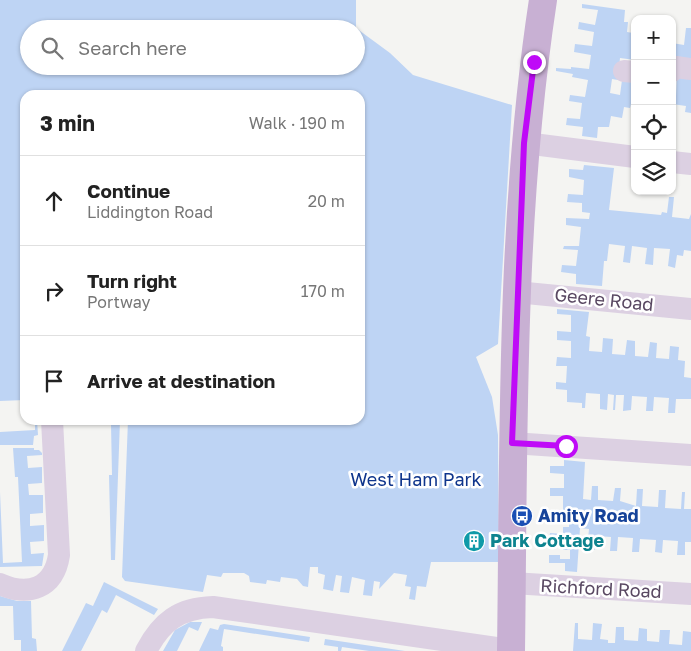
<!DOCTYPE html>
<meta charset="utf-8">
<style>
:root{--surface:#fff;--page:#f6f6f6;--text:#222;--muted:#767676;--line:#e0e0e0}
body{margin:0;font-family:"Golos Text",sans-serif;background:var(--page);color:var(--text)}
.controls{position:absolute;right:15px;top:15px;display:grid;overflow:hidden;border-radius:10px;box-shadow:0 1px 4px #0004}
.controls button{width:45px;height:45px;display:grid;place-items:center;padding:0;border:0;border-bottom:1px solid var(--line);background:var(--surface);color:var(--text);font:25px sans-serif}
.stop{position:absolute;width:15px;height:15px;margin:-11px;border:4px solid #bf0af7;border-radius:50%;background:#fff}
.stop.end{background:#bf0af7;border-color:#fff;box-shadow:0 1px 5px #0008}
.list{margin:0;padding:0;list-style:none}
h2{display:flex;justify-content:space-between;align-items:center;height:65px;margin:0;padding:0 20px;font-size:21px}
h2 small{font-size:16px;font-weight:400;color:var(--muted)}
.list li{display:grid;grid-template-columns:32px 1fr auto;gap:15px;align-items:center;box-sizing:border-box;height:90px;padding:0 20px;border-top:1px solid var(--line)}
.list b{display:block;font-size:19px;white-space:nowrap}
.list p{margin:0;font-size:16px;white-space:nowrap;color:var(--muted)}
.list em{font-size:16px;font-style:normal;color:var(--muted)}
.icon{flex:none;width:28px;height:28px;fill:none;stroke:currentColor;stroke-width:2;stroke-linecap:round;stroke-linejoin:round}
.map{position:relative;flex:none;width:691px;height:651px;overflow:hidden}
.search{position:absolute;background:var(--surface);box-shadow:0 1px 4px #0004;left:20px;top:20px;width:345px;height:55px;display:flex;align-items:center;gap:12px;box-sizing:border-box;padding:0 18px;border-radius:28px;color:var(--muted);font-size:19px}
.panel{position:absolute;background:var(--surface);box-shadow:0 1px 4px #0004;left:20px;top:90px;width:345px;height:335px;border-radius:15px}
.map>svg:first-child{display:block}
</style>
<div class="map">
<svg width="691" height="651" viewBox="0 0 691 651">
<rect width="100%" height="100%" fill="#f4f4f2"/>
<g fill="#bed4f4" fill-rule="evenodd">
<path d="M0,0H356V28L390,53L413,75L512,105L498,344L476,357L492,397L498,435L499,562H431L426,587L417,586L415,600L409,599L411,587L405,586L407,575L394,573L379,589L380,582L374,581L372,596L363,595L365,580L352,577L349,593L340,592L342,576L336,575L333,591L323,589L325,575L318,573V567H310L308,587L303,586L297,579L281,577L280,582L267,580L266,584L250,582L249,576L244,573H223L221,577L207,575L203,592L125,581L122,577L128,420H360V95H25V400L0,401ZM29,29H356V66H29Z"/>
<polygon points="582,4 625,10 624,22 628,22 627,32 633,33 633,39 635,40 635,60 620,58 618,80 612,79 610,93 620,95 622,80 634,82 635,104 631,104 630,108 624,107 622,118 611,116 609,127 598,127 597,138 582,136 583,127 566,125 567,118 580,119 582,103 569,101 570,95 585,97 588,80 572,77 573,74 556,71 556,68 571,69 571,67 589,69 591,55 574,52 575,44 592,46 594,32 578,29 579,22 595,25 598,10 582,8"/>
<polygon points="686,28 691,28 691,66 672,64 672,43 684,45"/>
<polygon points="677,73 691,75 691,113 685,112 686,106 672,104 672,96 676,96"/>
<polygon points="584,165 614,168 609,210 661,215 662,212 667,213 669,197 674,197 672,217 689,219 691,214 691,251 684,250 683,256 677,255 675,268 668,266 670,249 654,248 653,265 645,264 647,248 632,246 630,263 623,262 625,246 609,244 607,261 604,261 602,286 576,284 576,274 561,272 562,265 576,266 578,250 563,249 564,246 579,246 581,227 566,225 566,218 589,219 590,213 582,212 582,203 567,202 568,194 583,195 584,180 569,177 569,169 583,170"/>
<polygon points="557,309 589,312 586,336 590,337 589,351 602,352 603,338 613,339 612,354 625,355 627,340 635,341 635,356 648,357 650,342 657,343 656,358 669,359 670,346 679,347 678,360 685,361 684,377 691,378 691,399 676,399 675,413 668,413 669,398 654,397 653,411 646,411 647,397 632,396 631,410 623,411 624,395 616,395 615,410 613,410 614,395 608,394 607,410 600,409 600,394 586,393 585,408 582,408 582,403 567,402 567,390 556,389 556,382 566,383 567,366 556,366 557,357 571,358 571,341 557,340 557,331 571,332 571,315 557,314"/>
<polygon points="35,420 37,420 38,435 34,436 33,445 0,445 0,432 35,430"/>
<polygon points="93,420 120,420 115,560 111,560 109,475 112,475 111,424 93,424"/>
<polygon points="13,448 34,448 34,450 39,450 42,453 42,455 27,456 28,468 42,467 42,483 28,484 29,495 43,495 43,513 30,514 30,526 44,525 44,541 30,542 31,554 44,553 42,566 0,567 0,492 3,563 22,562 18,477 15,477"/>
<polygon points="564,460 585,462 583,499 591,500 592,486 598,486 598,500 613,501 615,488 621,488 620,501 636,506 637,489 643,489 642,506 658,507 659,490 666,490 665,508 681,509 682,492 685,492 684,509 691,509 691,542 685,542 685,555 677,555 678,541 663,540 662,553 655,552 656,540 640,539 639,552 632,552 633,538 618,537 617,551 610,551 611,537 596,536 595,550 587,549 589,529 580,528 577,572 565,571 565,563 549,563 549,555 560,555 560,559 570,559 570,550 563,550 563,540 549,540 550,533 563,534 563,527 569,527 569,519 563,519 563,516 550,515 550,510 563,510 563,496 550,496 550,488 564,488 564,474 550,473 550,466 564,466"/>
<polygon points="104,582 158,609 154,615 116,595 107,613 102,610 81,651 62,651 86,603 93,606"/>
<polygon points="0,596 17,601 31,601 32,638 36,639 37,651 21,651 21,640 14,640 13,606 0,606"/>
<polygon points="190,622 202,622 198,631 189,627 177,651 163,651 175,630"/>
<polygon points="575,623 578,623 578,639 592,640 593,623 602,624 600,639 608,640 608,643 615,643 616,627 624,627 624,640 638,641 639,628 647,629 647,641 659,642 660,630 670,630 669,644 682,645 683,631 691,632 691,651 573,651"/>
<polygon points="224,624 310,637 309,642 224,629 221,646 223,647 223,651 199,651 210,628 218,630 220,625"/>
<polygon points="325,639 405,651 369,651 342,647 341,651 338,651 338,647 324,645"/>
</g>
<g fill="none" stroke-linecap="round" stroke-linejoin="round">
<g stroke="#dcd0e2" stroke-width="22">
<polyline points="624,71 635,72"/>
<polyline points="672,71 676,67 691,69"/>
<polyline points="525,143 635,157"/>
<polyline points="672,162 691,164"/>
<polyline points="516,292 691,309"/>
<polyline points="512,443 691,455"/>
<polyline points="512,583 691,594"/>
<path d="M0,584C29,597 54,588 59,555L52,420"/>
<path d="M146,651C161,622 179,608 213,607L511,650"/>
</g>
<path stroke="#c8b0d3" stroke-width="28" d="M511,651C514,433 510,216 543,0"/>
</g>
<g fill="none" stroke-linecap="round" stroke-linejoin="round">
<polyline stroke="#bf0af7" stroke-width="6" points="534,62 524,143 512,443 566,446"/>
</g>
<defs>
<g id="bus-disc" transform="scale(1.125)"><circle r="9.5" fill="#1a4fb4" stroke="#fff"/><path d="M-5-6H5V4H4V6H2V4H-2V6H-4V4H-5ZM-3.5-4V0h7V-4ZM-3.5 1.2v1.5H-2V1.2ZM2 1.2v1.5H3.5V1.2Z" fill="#fff"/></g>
<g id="building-disc" transform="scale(1.125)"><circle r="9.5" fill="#0f9aa8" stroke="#fff"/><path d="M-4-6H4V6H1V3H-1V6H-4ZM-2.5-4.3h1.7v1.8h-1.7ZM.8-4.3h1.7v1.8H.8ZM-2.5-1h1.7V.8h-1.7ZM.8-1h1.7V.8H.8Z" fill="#fff"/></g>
</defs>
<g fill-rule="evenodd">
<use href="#bus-disc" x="522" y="516"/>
<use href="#building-disc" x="474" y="541"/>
</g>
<g text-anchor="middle" stroke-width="5" stroke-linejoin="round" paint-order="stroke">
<g font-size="18" fill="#594862" stroke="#fff">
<text transform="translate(604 300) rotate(6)" y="6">Geere Road</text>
<text transform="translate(601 589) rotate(3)" y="6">Richford Road</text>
</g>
<g font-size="18" fill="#0f358c" stroke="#fff">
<text x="416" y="486">West Ham Park</text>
</g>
<g font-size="18" font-weight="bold" fill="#164399" stroke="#fff" text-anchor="start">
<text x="538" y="522">Amity Road</text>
</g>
<g font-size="18" font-weight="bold" fill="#0d838f" stroke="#fff" text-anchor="start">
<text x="490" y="547">Park Cottage</text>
</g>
</g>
</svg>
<div class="controls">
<button>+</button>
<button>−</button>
<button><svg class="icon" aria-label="locate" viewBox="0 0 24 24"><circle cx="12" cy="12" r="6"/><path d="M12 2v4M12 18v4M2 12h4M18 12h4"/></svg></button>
<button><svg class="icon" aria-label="layers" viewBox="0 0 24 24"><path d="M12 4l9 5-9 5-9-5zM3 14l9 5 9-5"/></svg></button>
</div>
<div class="stop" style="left:566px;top:446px"></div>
<div class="stop end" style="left:534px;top:62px"></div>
<div class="search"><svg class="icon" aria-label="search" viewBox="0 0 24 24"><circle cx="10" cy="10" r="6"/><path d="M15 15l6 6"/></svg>Search here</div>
<section class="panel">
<h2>3 min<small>Walk · 190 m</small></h2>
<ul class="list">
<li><svg class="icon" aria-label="ahead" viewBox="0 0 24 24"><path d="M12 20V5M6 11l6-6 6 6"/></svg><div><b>Continue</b><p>Liddington Road</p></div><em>20 m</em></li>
<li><svg class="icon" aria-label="right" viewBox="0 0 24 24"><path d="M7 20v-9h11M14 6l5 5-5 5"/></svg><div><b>Turn right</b><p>Portway</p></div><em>170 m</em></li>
<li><svg class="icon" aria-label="arrive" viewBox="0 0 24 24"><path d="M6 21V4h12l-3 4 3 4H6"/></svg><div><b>Arrive at destination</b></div></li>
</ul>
</section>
</div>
